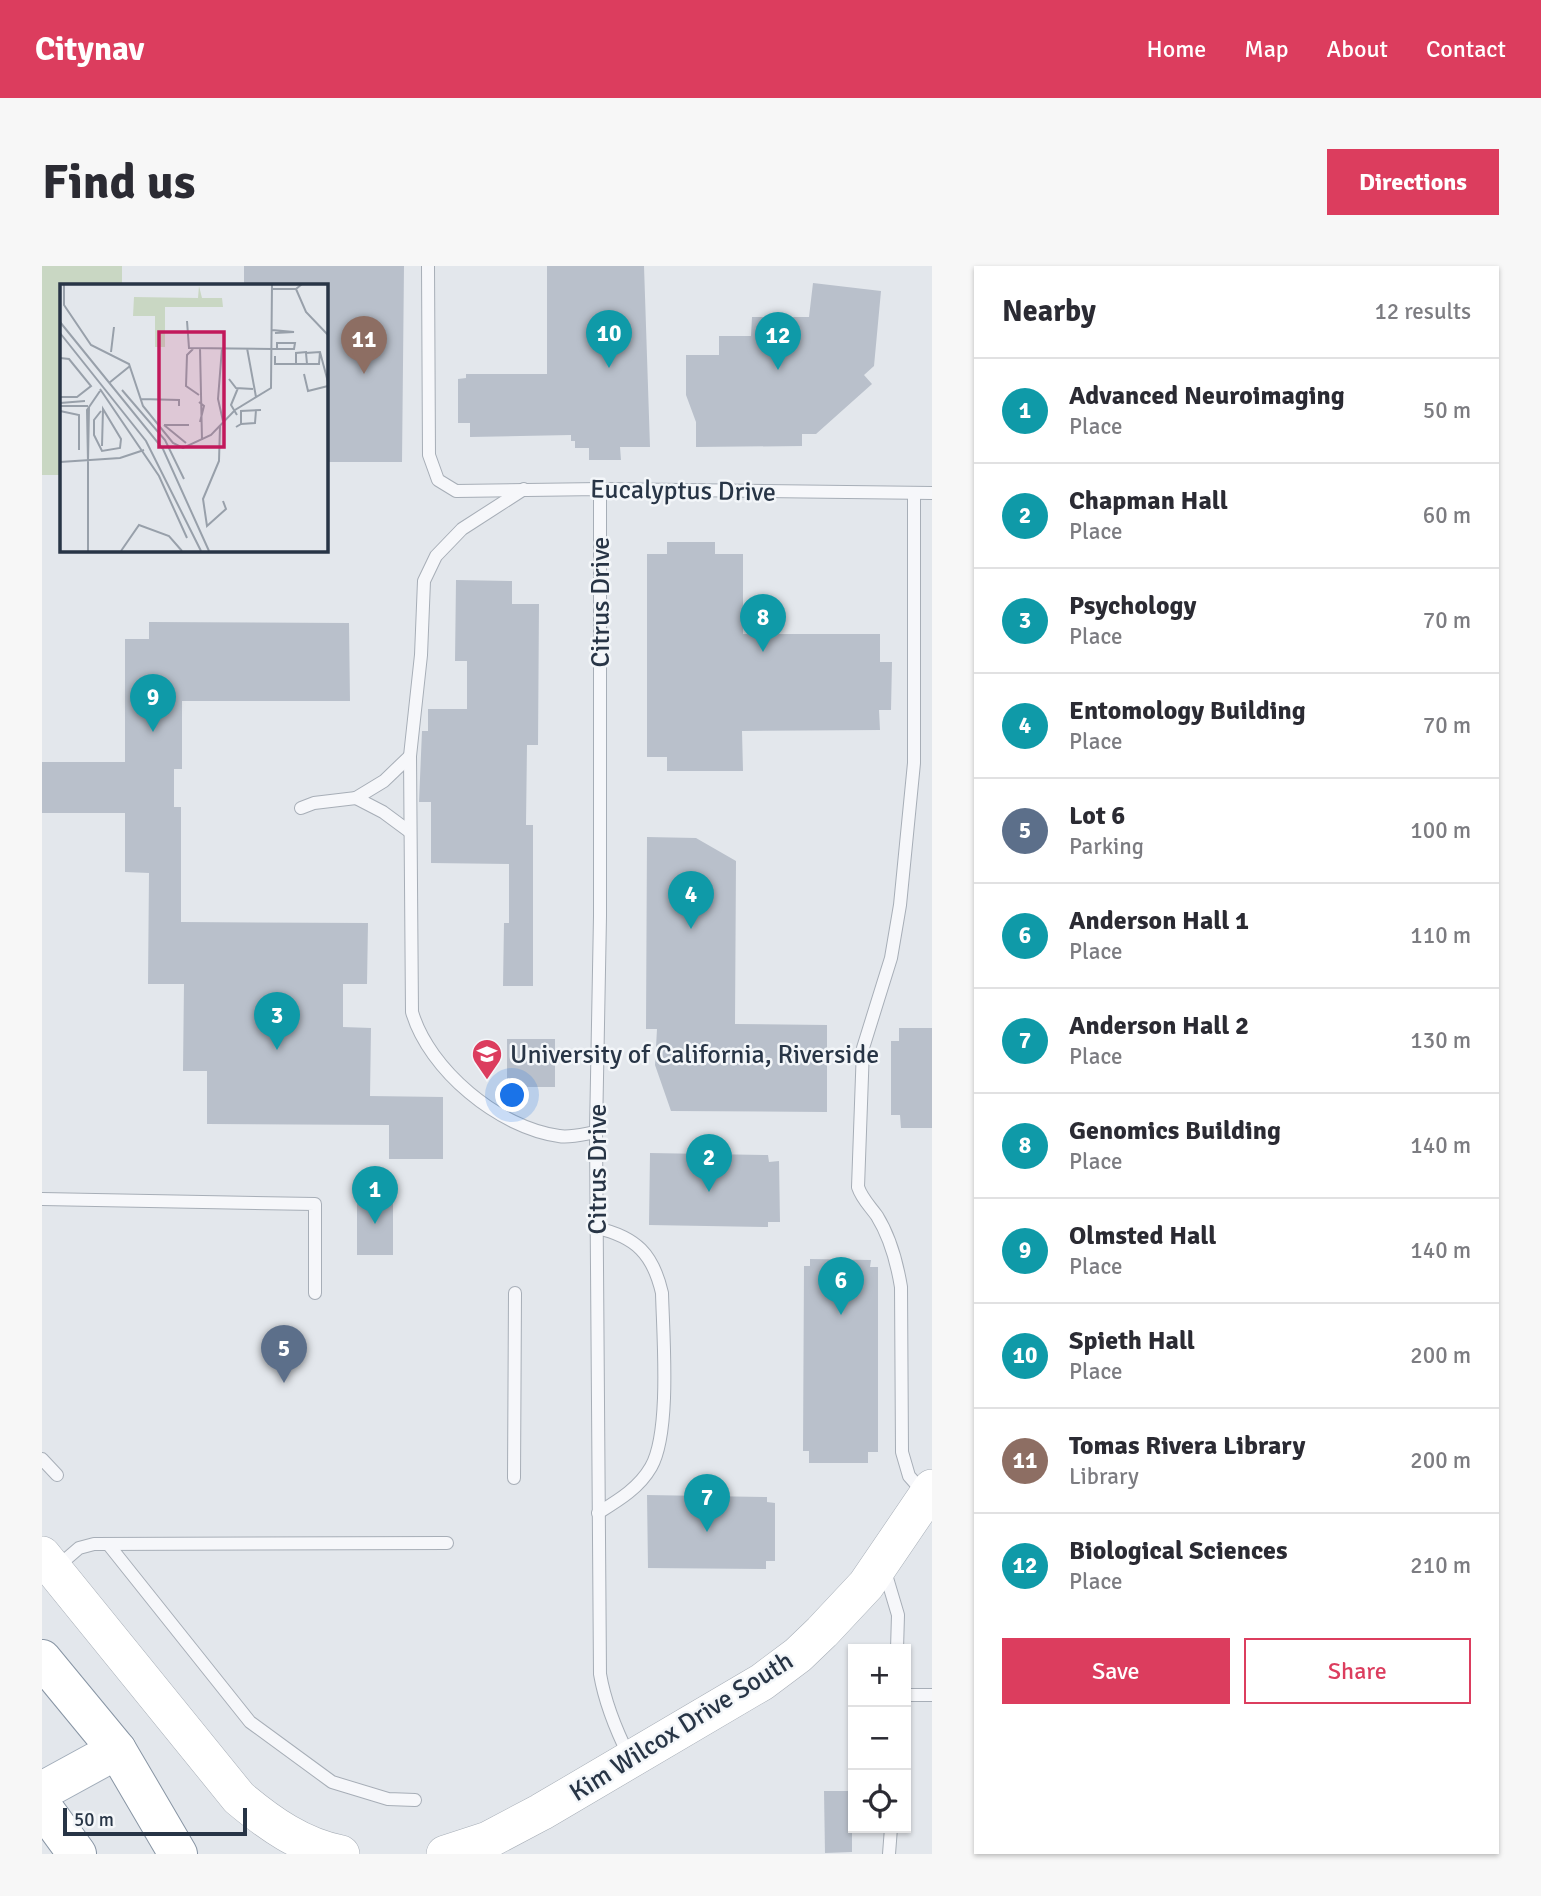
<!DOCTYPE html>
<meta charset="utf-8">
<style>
:root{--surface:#fff;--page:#f7f7f7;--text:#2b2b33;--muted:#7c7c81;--line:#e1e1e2;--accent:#dc3d5e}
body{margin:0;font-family:Signika,sans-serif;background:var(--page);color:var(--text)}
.controls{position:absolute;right:21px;bottom:21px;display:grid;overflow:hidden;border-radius:0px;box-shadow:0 2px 5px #0004}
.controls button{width:63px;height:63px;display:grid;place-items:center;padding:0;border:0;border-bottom:2px solid var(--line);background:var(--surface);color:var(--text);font:35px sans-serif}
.scale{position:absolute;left:21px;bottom:18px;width:184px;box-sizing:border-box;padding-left:7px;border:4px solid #283546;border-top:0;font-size:19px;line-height:24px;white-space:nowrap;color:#283546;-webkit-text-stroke:5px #f3f6f9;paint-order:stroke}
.you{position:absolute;left:471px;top:830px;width:24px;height:24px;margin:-18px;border:5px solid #fff;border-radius:50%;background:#1a73e8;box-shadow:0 0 0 10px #1a73e833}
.badge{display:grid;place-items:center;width:46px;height:46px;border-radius:50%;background:var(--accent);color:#fff;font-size:23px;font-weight:700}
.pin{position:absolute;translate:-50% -58px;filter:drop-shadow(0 2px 4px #0008)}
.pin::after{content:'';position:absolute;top:37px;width:24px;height:21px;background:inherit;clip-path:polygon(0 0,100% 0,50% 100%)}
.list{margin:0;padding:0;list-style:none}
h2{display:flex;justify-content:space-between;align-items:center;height:91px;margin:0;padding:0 28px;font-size:30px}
h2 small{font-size:23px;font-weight:400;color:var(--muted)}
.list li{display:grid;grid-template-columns:46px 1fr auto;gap:21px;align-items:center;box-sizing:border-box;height:105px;padding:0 28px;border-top:2px solid var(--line)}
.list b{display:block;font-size:26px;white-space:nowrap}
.list p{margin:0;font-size:23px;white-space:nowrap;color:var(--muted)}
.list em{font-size:23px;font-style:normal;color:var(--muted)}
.actions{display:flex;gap:14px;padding:21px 28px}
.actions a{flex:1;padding:16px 0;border:2px solid var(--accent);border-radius:0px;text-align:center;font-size:24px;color:var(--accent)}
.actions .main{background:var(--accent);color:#fff}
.icon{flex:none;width:38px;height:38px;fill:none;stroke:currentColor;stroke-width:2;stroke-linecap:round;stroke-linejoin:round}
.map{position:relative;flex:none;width:890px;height:1588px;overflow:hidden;border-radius:0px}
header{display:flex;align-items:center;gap:42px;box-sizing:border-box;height:98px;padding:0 35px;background:var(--accent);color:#fff}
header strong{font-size:33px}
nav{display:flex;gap:38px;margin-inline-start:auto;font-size:24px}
.intro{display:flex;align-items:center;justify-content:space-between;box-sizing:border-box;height:168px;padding:0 42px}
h1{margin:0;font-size:49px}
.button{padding:18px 32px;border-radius:0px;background:var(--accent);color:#fff;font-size:24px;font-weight:700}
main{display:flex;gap:42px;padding:0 42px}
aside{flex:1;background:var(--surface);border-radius:0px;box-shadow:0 2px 5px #0004}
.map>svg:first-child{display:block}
</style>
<header>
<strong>Citynav</strong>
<nav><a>Home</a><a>Map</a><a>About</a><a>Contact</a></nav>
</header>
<div class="intro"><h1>Find us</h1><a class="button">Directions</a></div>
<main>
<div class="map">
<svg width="890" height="1588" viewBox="0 0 890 1588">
<rect width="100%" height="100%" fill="#e3e7ec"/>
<polygon fill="#c9d7c3" points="0,0 80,0 80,19 19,19 19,209 0,209"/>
<g fill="#b9c0cb">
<polygon points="202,0 362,0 360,196 284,196 284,19 202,19"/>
<polygon points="505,0 602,0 608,181 578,181 579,194 547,194 547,182 533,182 533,175 529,175 529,169 428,171 428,157 416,157 416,113 424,112 424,108 505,108"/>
<polygon points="771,17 839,25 832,100 822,109 830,118 774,168 760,168 760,180 654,181 654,156 644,129 644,89 677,89 677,70 709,70 710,51 767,51"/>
<polygon points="625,276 673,276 673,288 701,288 701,368 838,368 838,396 850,396 849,444 837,444 838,464 700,465 701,505 625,505 625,491 605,491 605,288 625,288"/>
<polygon points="414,314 470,315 470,338 497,338 496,479 485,479 484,559 491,559 491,720 461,720 462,657 467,657 467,598 389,597 389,536 377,536 380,465 386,465 386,443 425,443 425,395 413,395"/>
<polygon points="107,356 307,357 308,435 140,435 140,503 132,503 132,541 139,541 139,656 326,657 325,718 301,718 301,761 329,762 328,830 401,831 401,893 347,893 347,859 165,858 165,805 141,805 142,718 106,718 107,607 83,606 83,547 0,547 0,496 83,496 83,373 107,373"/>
<polygon points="605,571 654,572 694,595 693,758 785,759 785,846 629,845 613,799 615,763 604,763"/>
<polygon points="857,762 890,762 890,862 859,862 858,849 849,849 849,775 857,775"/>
<rect x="465" y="773" width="48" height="48"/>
<polygon points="608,887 726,889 727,896 737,895 738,956 726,956 726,961 607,959"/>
<rect x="315" y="926" width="36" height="63"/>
<polygon points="768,993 829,994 828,1001 836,1001 836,1186 826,1186 826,1197 767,1197 767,1185 761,1185 762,1000 768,1000"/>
<polygon points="605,1229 725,1231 725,1236 733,1237 733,1295 724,1295 724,1303 606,1302"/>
<polygon points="782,1525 810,1525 810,1586 783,1587"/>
</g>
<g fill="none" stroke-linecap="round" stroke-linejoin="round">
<g stroke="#a7aeb7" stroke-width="14">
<g id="lane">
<polyline points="386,0 387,189 396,214 414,225 558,223 890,227"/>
<path d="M482,223L420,263L394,290L382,315L379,389L368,490L370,746C387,804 457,862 517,870C528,872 542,868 554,866"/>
<path d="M558,223V650L554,866L558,1408C563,1437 574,1464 587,1490"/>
<path d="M872,227V497L858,639L849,692L821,782L816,921C820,933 828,940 835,950C848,971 855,997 859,1021L860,1186L867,1210L882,1227"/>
<polyline points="259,542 272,537 314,532"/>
<polyline points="368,566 341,546 314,532 342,515 368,490"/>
<polyline points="0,933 273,938 273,1027"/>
<path d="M555,962C594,971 611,988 620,1027C621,1069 629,1166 609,1201C597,1222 577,1234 556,1247"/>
<polyline points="0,1193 15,1209"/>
<polyline points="472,1212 473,1027"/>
<polyline points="66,1278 208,1456 290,1516 346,1533 373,1534"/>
<polyline points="15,1301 37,1282 52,1278 405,1277"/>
<polyline points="842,1302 856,1349 855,1383"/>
<polyline points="864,1429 890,1429"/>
<polyline points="847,1588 849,1562"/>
</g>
</g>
<g stroke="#a7aeb7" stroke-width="38">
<g id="secondary">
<path d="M0,1289L197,1532C228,1558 259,1580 299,1588"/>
<polyline points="403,1588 446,1574 499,1546 720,1416 756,1389 780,1366 824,1319 890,1222"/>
</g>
</g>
<g stroke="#a1acb9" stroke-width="40">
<polyline id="primary" points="0,1525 75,1484"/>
</g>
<g stroke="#8895a4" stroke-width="40">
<g id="highway">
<polyline points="0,1393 75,1484 136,1588"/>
<polyline points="0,1540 35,1588"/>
</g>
</g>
<use href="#lane" stroke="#f6f7fa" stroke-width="12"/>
<use href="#secondary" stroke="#fff" stroke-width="37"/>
<use href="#primary" stroke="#fff" stroke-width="38"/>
<use href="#highway" stroke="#fff" stroke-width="38"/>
</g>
<defs>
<g id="university-pin" transform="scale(1.575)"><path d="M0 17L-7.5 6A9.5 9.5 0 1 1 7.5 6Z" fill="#dc3d5e" stroke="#f3f6f9"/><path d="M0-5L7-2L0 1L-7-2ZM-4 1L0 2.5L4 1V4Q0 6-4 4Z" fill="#fff"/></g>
</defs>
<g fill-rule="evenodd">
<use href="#university-pin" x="445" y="788"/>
</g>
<g text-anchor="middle" stroke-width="5" stroke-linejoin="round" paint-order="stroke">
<g font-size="26" fill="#283546" stroke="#f3f6f9">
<text transform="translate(641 224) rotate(1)" y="9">Eucalyptus Drive</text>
<text transform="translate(558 336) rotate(-90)" y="9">Citrus Drive</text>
<text transform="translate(555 903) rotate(-90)" y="9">Citrus Drive</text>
<text transform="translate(639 1460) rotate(-32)" y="9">Kim Wilcox Drive South</text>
</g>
<g font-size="26" fill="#283546" stroke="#f3f6f9" text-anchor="start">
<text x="468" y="797">University of California, Riverside</text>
</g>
</g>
<g transform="translate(18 18)">
<rect width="268" height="268" fill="#e3e7ec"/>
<path d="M139,2L142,14H162L163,23H105V63H95V32H73L74,13L138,14Z" fill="#c9d7c3"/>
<path fill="none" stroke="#98a0aa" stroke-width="2" d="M4,0V21L31,61L69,80L83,122L113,159L123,164L151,151L175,126L211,104L212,0M212,5H236L242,0M236,5L246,28L268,51M127,37L129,64L212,65M0,38L103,165L149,267M212,46L234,48L215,49M0,49L86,157L141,267M140,64L142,156M162,64L158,115L163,137M187,64L196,113M133,65L127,71L126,102L139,111M212,65H234L235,59H217V65M51,68L54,43M215,72V80H259L260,68M0,74L9,75L31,102L17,113H0M236,80V69L247,68M247,80L246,69L260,68L268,98M244,90L248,107L268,102M169,95L176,104L193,105M49,99L70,82M40,105L99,192L127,254M62,106L105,156L124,195M81,115L119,116V122M139,118L144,122L140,138M0,119L25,117M0,122H28M0,127L19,131V166M41,127L34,136V151L42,167L60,164L61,155L43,125L42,162M177,131L171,121L178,104M181,140L195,139L196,126M104,141L126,159M104,141H129M160,142L159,177L143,215L147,242L166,225L163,217M176,143L181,140V127L201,126M28,177L27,126L40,107M28,177L29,123M28,177V267M0,178L60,174L84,166M61,267L79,241L109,252L122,267"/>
<path fill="#c2185b" fill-opacity="0.15" stroke="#c2185b" stroke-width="3.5" d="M99,48H164V163H99Z"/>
<rect width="268" height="268" fill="none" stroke="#283546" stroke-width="3.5"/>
</g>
</svg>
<div class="controls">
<button>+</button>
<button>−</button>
<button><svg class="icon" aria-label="locate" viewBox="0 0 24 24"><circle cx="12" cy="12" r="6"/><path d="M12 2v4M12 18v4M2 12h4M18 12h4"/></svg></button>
</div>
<div class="scale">50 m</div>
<div class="you"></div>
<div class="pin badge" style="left:333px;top:958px;background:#0f9aa8">1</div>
<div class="pin badge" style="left:667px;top:926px;background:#0f9aa8">2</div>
<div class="pin badge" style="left:235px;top:784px;background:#0f9aa8">3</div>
<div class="pin badge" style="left:649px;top:663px;background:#0f9aa8">4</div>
<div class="pin badge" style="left:242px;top:1117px;background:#5c6f8a">5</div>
<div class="pin badge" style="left:799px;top:1049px;background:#0f9aa8">6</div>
<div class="pin badge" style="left:665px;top:1266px;background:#0f9aa8">7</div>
<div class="pin badge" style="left:721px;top:386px;background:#0f9aa8">8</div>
<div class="pin badge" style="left:111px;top:466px;background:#0f9aa8">9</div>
<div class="pin badge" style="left:567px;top:102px;background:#0f9aa8">10</div>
<div class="pin badge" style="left:322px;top:108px;background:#8d6e63">11</div>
<div class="pin badge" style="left:736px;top:104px;background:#0f9aa8">12</div>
</div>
<aside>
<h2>Nearby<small>12 results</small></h2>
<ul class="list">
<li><span class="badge" style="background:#0f9aa8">1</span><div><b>Advanced Neuroimaging</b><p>Place</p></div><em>50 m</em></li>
<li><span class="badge" style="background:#0f9aa8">2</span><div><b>Chapman Hall</b><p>Place</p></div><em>60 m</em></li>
<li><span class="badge" style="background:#0f9aa8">3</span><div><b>Psychology</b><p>Place</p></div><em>70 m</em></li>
<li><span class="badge" style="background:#0f9aa8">4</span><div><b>Entomology Building</b><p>Place</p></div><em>70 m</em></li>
<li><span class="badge" style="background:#5c6f8a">5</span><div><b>Lot 6</b><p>Parking</p></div><em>100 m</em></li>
<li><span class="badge" style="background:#0f9aa8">6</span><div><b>Anderson Hall 1</b><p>Place</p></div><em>110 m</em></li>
<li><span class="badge" style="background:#0f9aa8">7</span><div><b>Anderson Hall 2</b><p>Place</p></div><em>130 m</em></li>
<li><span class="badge" style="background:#0f9aa8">8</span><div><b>Genomics Building</b><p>Place</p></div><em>140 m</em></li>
<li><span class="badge" style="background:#0f9aa8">9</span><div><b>Olmsted Hall</b><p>Place</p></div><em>140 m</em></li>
<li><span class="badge" style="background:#0f9aa8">10</span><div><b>Spieth Hall</b><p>Place</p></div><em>200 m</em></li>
<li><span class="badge" style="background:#8d6e63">11</span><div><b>Tomas Rivera Library</b><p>Library</p></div><em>200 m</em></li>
<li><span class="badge" style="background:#0f9aa8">12</span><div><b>Biological Sciences</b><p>Place</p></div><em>210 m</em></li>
</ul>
<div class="actions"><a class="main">Save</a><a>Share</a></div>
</aside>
</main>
